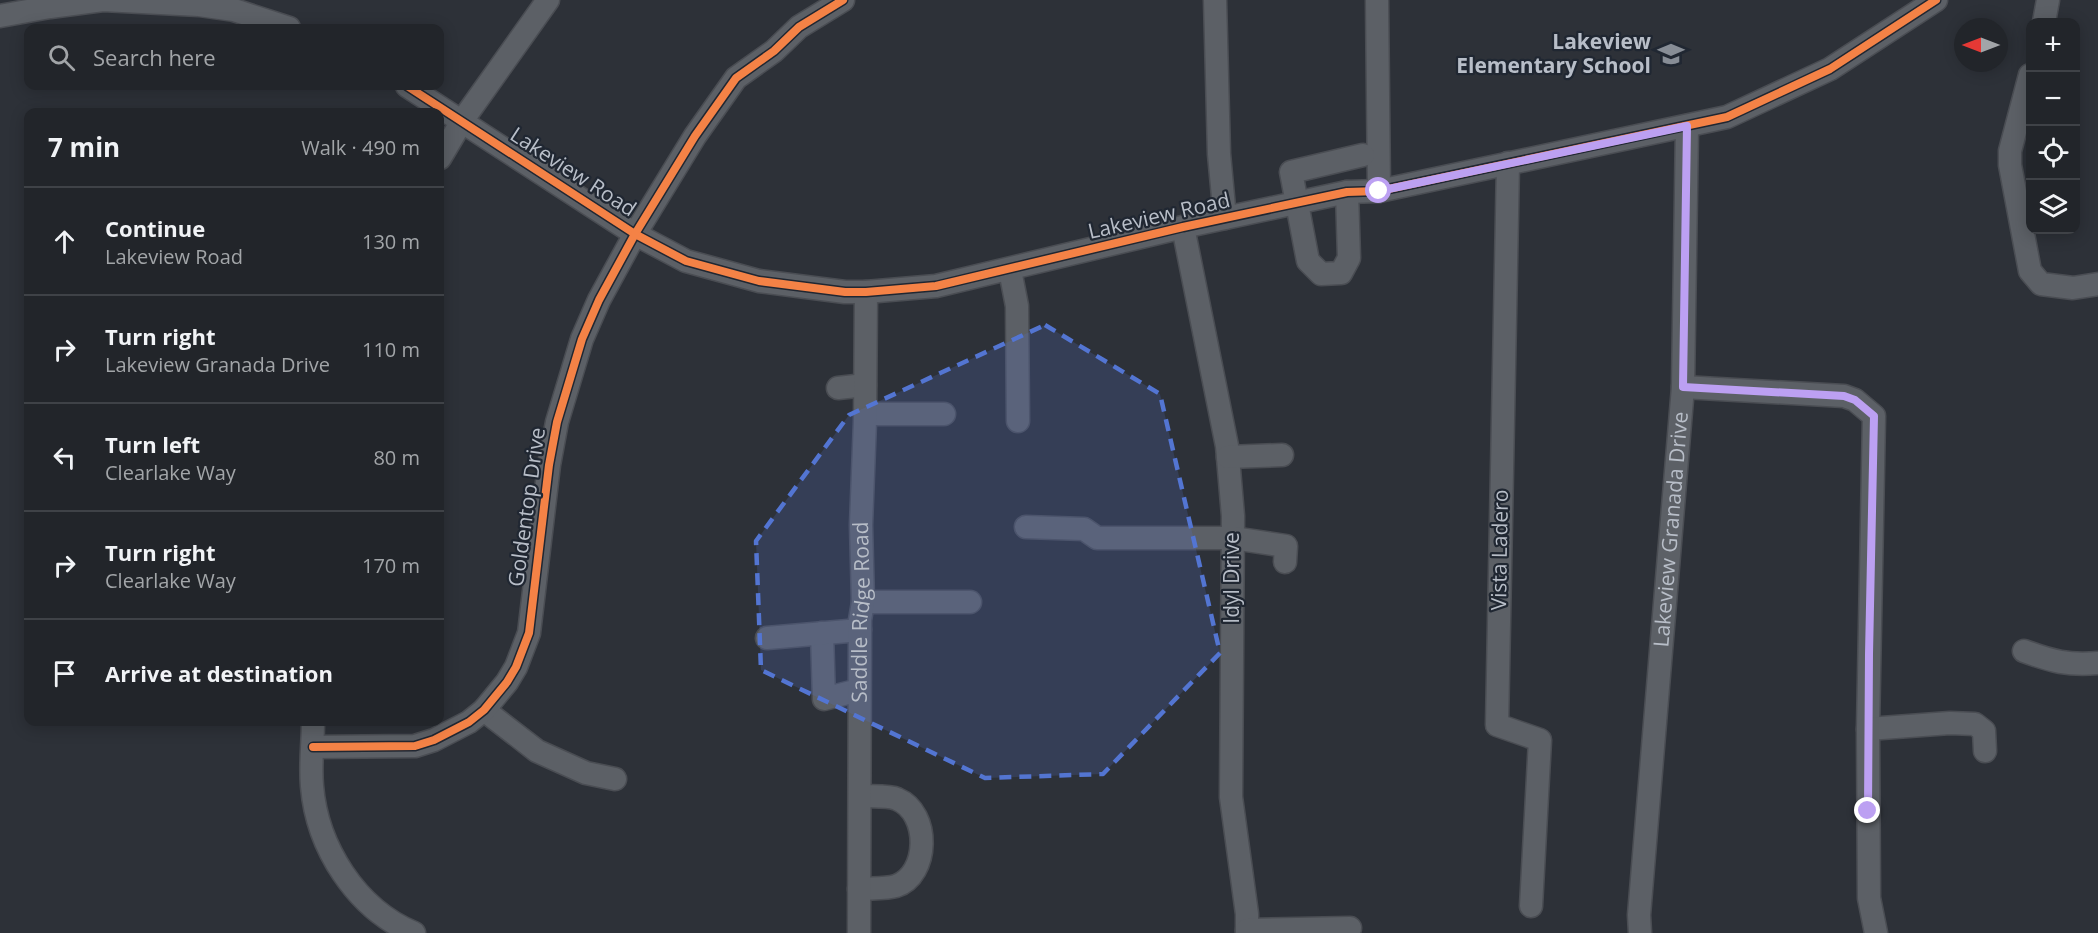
<!DOCTYPE html>
<meta charset="utf-8">
<style>
:root{--surface:#22252a;--page:#2e3136;--text:#f1f3f6;--muted:#a2a5a8;--line:#3f4247}
body{margin:0;font-family:"Open Sans",sans-serif;background:var(--page);color:var(--text)}
.controls{position:absolute;right:18px;top:18px;display:grid;overflow:hidden;border-radius:12px;box-shadow:0 3px 15px #0003}
.controls button{width:54px;height:54px;display:grid;place-items:center;padding:0;border:0;border-bottom:2px solid var(--line);background:var(--surface);color:var(--text);font:30px sans-serif}
.compass{position:absolute;left:1954px;top:18px;width:54px;height:54px;border-radius:50%;background:var(--surface);box-shadow:0 3px 15px #0003;rotate:270deg}
.stop{position:absolute;width:18px;height:18px;margin:-14px;border:4px solid #bca0f2;border-radius:50%;background:#fff}
.stop.end{background:#bca0f2;border-color:#fff;box-shadow:0 2px 6px #0008}
.list{margin:0;padding:0;list-style:none}
h2{display:flex;justify-content:space-between;align-items:center;height:78px;margin:0;padding:0 24px;font-size:26px}
h2 small{font-size:20px;font-weight:400;color:var(--muted)}
.list li{display:grid;grid-template-columns:39px 1fr auto;gap:18px;align-items:center;box-sizing:border-box;height:108px;padding:0 24px;border-top:2px solid var(--line)}
.list b{display:block;font-size:22px;white-space:nowrap}
.list p{margin:0;font-size:20px;white-space:nowrap;color:var(--muted)}
.list em{font-size:20px;font-style:normal;color:var(--muted)}
.icon{flex:none;width:33px;height:33px;fill:none;stroke:currentColor;stroke-width:2;stroke-linecap:round;stroke-linejoin:round}
.map{position:relative;flex:none;width:2098px;height:933px;overflow:hidden}
.search{position:absolute;background:var(--surface);box-shadow:0 3px 15px #0003;left:24px;top:24px;width:420px;height:66px;display:flex;align-items:center;gap:15px;box-sizing:border-box;padding:0 21px;border-radius:12px;color:var(--muted);font-size:22px}
.panel{position:absolute;background:var(--surface);box-shadow:0 3px 15px #0003;left:24px;top:108px;width:420px;height:618px;border-radius:12px}
.map>svg:first-child{display:block}
</style>
<div class="map">
<svg width="2098" height="933" viewBox="0 0 2098 933">
<rect width="100%" height="100%" fill="#2d3138"/>
<g fill="none" stroke-linecap="round" stroke-linejoin="round">
<g stroke="#4a4d53" stroke-width="25">
<g id="minor">
<polyline points="1215,0 1219,154 1225,218"/>
<polyline points="1377,0 1379,191"/>
<polyline points="0,16 50,7 103,0 199,5 234,10 289,28"/>
<polyline points="2044,22 2048,0"/>
<polyline points="2030,75 2010,151 2010,165 2030,271 2041,284 2073,288 2098,284"/>
<polyline points="407,86 635,234 686,261 759,281 845,292 866,292 936,286 1183,227 1347,192 1379,191 1727,117 1830,69 1936,0"/>
<polyline points="440,158 462,121 548,0"/>
<polyline points="1508,163 1497,725 1540,740 1531,906"/>
<polyline points="1347,192 1349,258 1341,273 1321,274 1308,261 1291,172 1363,155"/>
<polyline points="1183,227 1227,446 1233,516 1231,797 1247,914 1247,933"/>
<polyline points="1010,270 1017,306 1018,421"/>
<polyline points="1683,387 1844,396 1855,400 1874,416 1868,729 1869,898 1876,933"/>
<polyline points="838,388 865,385"/>
<polyline points="865,414 944,414"/>
<polyline points="1228,457 1282,455"/>
<polyline points="1026,527 1084,529 1097,538 1233,538 1286,546 1285,562"/>
<polyline points="863,602 970,602"/>
<polyline points="822,633 824,699 859,690"/>
<polyline points="767,638 860,630"/>
<path d="M2024,651C2051,661 2069,666 2098,663"/>
<polyline points="484,710 537,751 586,773 615,779"/>
<path d="M313,722C313,743 310,764 312,786C317,847 356,909 414,933"/>
<polyline points="1868,729 1950,723 1975,724 1984,731 1985,751"/>
<polyline points="313,747 415,746 434,740 469,722 484,710 507,682 516,667 529,633 549,465 557,422 582,339 599,300 635,234 695,136 736,78 774,51 799,27 843,0"/>
<path d="M859,889C871,888 886,889 896,886C929,875 931,813 897,799C888,795 871,797 860,796"/>
<polyline points="1247,930 1350,928"/>
<path id="s1" d="M859,933L860,620L863,602L861,525L865,421L866,292"/>
<path id="s2" d="M1640,933L1639,915L1683,387L1687,126"/>
</g>
</g>
<use href="#minor" stroke="#5c6066" stroke-width="22"/>
<g stroke="#202732" stroke-width="11">
<g id="cycleway">
<polyline points="407,86 635,234 686,261 759,281 845,292 866,292 936,286 1183,227 1347,192 1379,191 1727,117 1830,69 1936,0"/>
<polyline points="313,747 415,746 434,740 469,722 484,710 507,682 516,667 529,633 549,465 557,422 582,339 599,300 635,234 695,136 736,78 774,51 799,27 843,0"/>
</g>
</g>
<use href="#cycleway" stroke="#f48246" stroke-width="8"/>
</g>
<g fill="none" stroke-linecap="round" stroke-linejoin="round">
<polyline stroke="#bca0f2" stroke-width="8" points="1379,191 1687,126 1683,387 1844,396 1855,400 1874,416 1869,654 1868,811"/>
</g>
<path fill="#5375d2" fill-opacity="0.2" stroke="#5375d2" stroke-width="4.5" stroke-dasharray="12 8" stroke-linejoin="round" d="M1045,325L1160,394L1220,653L1103,774L985,778L761,670L756,541L849,415Z"/>
<defs>
<g id="school-bare" transform="scale(2.07)"><path d="M0-5L7-2L0 1L-7-2ZM-4 1L0 2.5L4 1V4Q0 6-4 4Z" fill="#878d96" stroke="#202732" stroke-width="2.5" paint-order="stroke"/></g>
</defs>
<g fill-rule="evenodd">
<use href="#school-bare" x="1671" y="54"/>
</g>
<g text-anchor="middle" stroke-width="4.5" stroke-linejoin="round" paint-order="stroke">
<g font-size="21" font-weight="bold" fill="#b8bec8" stroke="#202732" text-anchor="end">
<text x="1651" y="49">Lakeview<tspan x="1651" dy="24">Elementary School</tspan></text>
</g>
<g font-size="21" fill="#b8bec8" stroke="#202732">
<text transform="translate(573 172) rotate(33)" y="7">Lakeview Road</text>
<text transform="translate(1159 216) rotate(-13)" y="7">Lakeview Road</text>
<text transform="translate(527 507) rotate(-82)" y="7">Goldentop Drive</text>
<text dy="7" stroke="none"><textPath href="#s2" startOffset="405">Lakeview Granada Drive</textPath></text>
<text transform="translate(1500 550) rotate(-89)" y="7">Vista Ladero</text>
<text transform="translate(1232 578) rotate(-90)" y="7">Idyl Drive</text>
<text dy="7" stroke="none"><textPath href="#s1" startOffset="321">Saddle Ridge Road</textPath></text>
</g>
</g>
</svg>
<div class="controls">
<button>+</button>
<button>−</button>
<button><svg class="icon" aria-label="locate" viewBox="0 0 24 24"><circle cx="12" cy="12" r="6"/><path d="M12 2v4M12 18v4M2 12h4M18 12h4"/></svg></button>
<button><svg class="icon" aria-label="layers" viewBox="0 0 24 24"><path d="M12 4l9 5-9 5-9-5zM3 14l9 5 9-5"/></svg></button>
</div>
<svg class="compass" viewBox="-18 -18 36 36"><path d="M0-13l5 13h-10z" fill="#e53935"/><path d="M0 13l5-13h-10z" fill="#a2a5a8"/></svg>
<div class="stop" style="left:1379px;top:191px"></div>
<div class="stop end" style="left:1868px;top:811px"></div>
<div class="search"><svg class="icon" aria-label="search" viewBox="0 0 24 24"><circle cx="10" cy="10" r="6"/><path d="M15 15l6 6"/></svg>Search here</div>
<section class="panel">
<h2>7 min<small>Walk · 490 m</small></h2>
<ul class="list">
<li><svg class="icon" aria-label="ahead" viewBox="0 0 24 24"><path d="M12 20V5M6 11l6-6 6 6"/></svg><div><b>Continue</b><p>Lakeview Road</p></div><em>130 m</em></li>
<li><svg class="icon" aria-label="right" viewBox="0 0 24 24"><path d="M7 20v-9h11M14 6l5 5-5 5"/></svg><div><b>Turn right</b><p>Lakeview Granada Drive</p></div><em>110 m</em></li>
<li><svg class="icon" aria-label="left" viewBox="0 0 24 24"><path d="M17 20v-9H6M10 6l-5 5 5 5"/></svg><div><b>Turn left</b><p>Clearlake Way</p></div><em>80 m</em></li>
<li><svg class="icon" aria-label="right" viewBox="0 0 24 24"><path d="M7 20v-9h11M14 6l5 5-5 5"/></svg><div><b>Turn right</b><p>Clearlake Way</p></div><em>170 m</em></li>
<li><svg class="icon" aria-label="arrive" viewBox="0 0 24 24"><path d="M6 21V4h12l-3 4 3 4H6"/></svg><div><b>Arrive at destination</b></div></li>
</ul>
</section>
</div>
